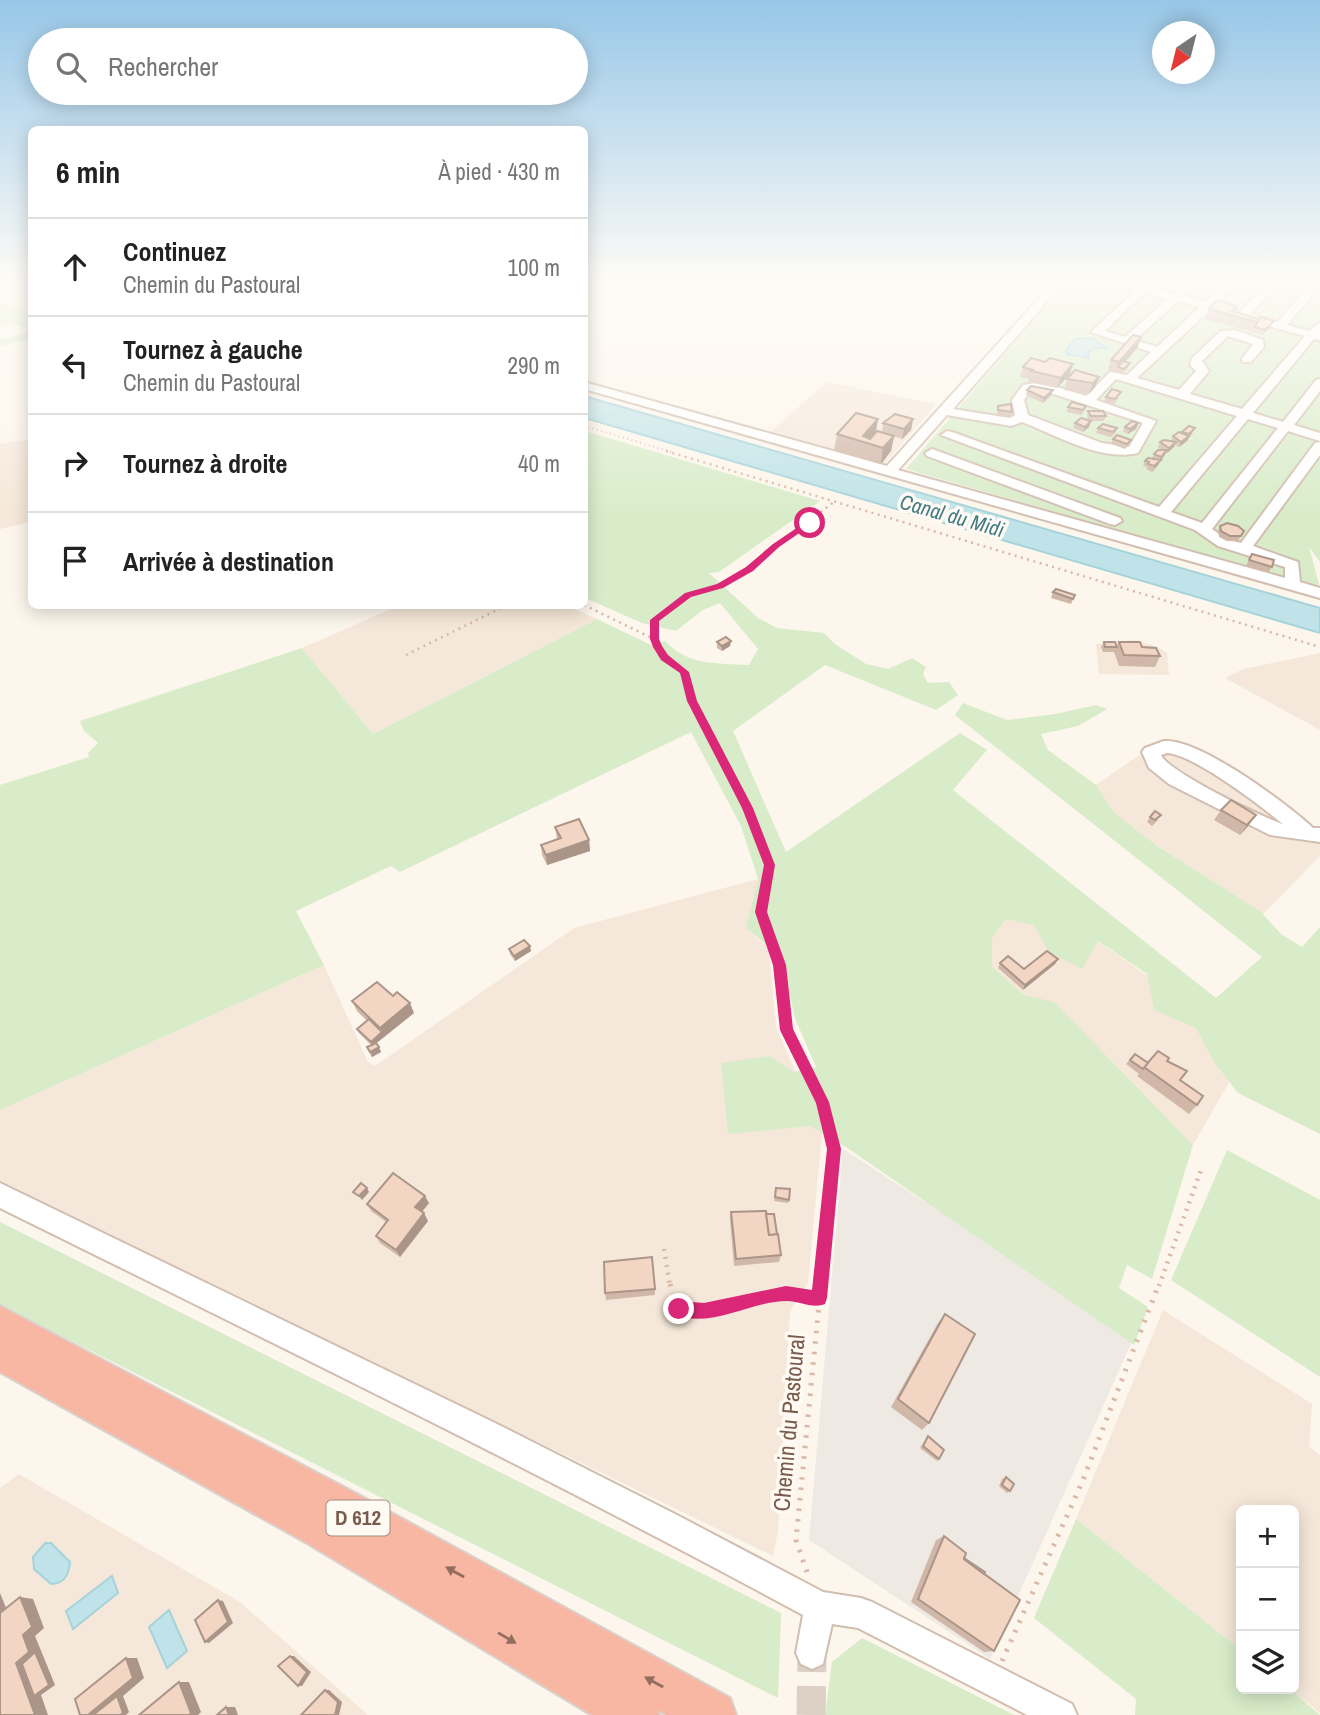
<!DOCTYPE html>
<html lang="fr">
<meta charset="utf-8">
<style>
:root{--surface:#fff;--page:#f2f2f2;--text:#222;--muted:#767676;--line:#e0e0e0}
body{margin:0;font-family:"Archivo Narrow",sans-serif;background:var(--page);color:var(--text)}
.controls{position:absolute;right:21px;bottom:21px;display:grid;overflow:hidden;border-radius:10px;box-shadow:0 4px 18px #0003}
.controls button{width:63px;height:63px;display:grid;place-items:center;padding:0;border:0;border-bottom:2px solid var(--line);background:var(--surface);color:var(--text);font:35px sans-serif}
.compass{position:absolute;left:1152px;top:21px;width:63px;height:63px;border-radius:50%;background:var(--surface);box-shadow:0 4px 18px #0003;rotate:215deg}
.stop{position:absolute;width:21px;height:21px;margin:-16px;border:5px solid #db2777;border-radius:50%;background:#fff}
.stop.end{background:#db2777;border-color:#fff;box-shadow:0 2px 7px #0008}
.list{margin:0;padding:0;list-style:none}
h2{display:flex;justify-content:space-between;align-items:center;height:91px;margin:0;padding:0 28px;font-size:30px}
h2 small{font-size:23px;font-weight:400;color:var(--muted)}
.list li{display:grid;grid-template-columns:46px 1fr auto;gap:21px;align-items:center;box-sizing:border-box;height:98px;padding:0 28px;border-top:2px solid var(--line)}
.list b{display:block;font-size:26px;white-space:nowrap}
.list p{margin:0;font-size:23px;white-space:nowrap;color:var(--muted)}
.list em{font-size:23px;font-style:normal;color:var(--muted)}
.icon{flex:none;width:38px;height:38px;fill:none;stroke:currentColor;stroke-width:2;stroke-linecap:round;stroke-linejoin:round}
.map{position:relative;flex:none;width:1320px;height:1715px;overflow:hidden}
.search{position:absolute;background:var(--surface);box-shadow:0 4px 18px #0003;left:28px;top:28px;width:560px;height:77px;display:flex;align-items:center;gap:18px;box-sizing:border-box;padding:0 24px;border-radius:38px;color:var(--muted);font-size:26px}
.panel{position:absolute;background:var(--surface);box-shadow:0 4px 18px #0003;left:28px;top:126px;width:560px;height:483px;border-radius:10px}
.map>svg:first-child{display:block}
</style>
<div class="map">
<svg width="1320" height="1715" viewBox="0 0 1320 1715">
<rect width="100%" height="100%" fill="#fdf6ec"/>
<g fill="#f5e8da">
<polygon points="827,382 936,404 885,464 770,432"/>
<polygon points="31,439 31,522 0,529 0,444"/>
<polygon points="398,606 568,606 597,619 373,734 302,648"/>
<polygon points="1134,640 1156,646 1167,653 1169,675 1099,674 1096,644"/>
<polygon points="1320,653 1320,730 1225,678 1243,669"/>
<polygon points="1158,742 1189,743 1320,831 1320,856 1263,914 1161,848 1113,813 1096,785"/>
<polygon points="758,879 746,928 769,949 776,1027 822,1133 808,1283 790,1311 778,1531 773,1556 0,1181 0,1110 324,965 368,1062 375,1066 574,928"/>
<polygon points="1020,888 1250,1046 1193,1145 947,941"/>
<polygon points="1163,1310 1312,1404 1309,1446 1320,1455 1320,1713 1290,1689 1294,1689 1294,1510 1241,1510 1241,1650 1076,1519"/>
<polygon points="19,1474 240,1602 368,1715 0,1715 0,1488"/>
</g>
<polygon fill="#efe9e4" points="843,1149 1134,1337 990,1659 809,1540"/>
<g fill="#d8ecc9">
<polygon points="1070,278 1320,278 1320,562 1309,547 1320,588 906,469"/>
<polygon points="0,301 31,316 31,338 0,346 0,340 30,331 12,322 0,326 0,321 4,318 0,316"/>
<path d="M585,431L820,501L719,572L709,573L758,618L777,628L824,633L835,644L866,664L888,669L912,658L926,667L923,674L928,683L949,682L958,695L936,710L825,665L733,731L786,852L960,733L987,750L953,790L1216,998L1262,957L955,715L963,703L1007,720L1055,714L1096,705L1107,709L1078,726L1041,734L1048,750L1096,785L1114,813L1159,847L1261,912L1281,934L1302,947L1320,927V1134L1238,1093L1214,1062L1196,1028L1154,1010L1147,974L1098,941L1082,969L1049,952L1034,925L1006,919L992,938V967L1024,995L1054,1002L1193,1145L1152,1279L1127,1265L1119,1288L1148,1307L1134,1345L843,1145L810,1126L728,1134L721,1063L770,1056L793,1072L816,1067L795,1018L781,957L746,928L758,879L741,826L691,732L400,872L391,866L296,911L324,965L0,1110V785L89,757L88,753L98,743L84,731L80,721L302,648L373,734L597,619L653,646L665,641C688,666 717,663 749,665L758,649L720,603L703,610L676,631L642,623L585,598Z"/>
<polygon points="1227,1150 1320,1200 1320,1377 1171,1280"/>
<polygon points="0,1222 781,1613 778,1698 0,1305"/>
<polygon points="1076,1519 1241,1650 1241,1689 1290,1689 1320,1715 1135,1715 1136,1699 1034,1618"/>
<polygon points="862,1638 1014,1715 825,1715 832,1662"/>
</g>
<g fill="#bfe3e8" stroke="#a5d3da" stroke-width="2">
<polygon points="1082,338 1093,339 1107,348 1095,348 1088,353 1089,358 1067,354 1066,350 1075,339"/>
<polygon points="584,396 1320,608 1320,633 585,418"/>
<path d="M45,1543H51L70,1562C69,1574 65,1584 51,1584L34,1569L33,1557Z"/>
<polygon points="112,1576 118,1593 73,1629 66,1611"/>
<polygon points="169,1610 187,1651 167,1668 149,1627"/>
</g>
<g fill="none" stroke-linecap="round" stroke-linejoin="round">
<polyline stroke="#dcd0c4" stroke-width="29" stroke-dasharray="29 14" stroke-linecap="butt" points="811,1715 812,1653"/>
<g stroke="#d1beb0" stroke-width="4">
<g id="minor">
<path d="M1054,278H1064L1040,310L953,409L1010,418L1015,415L1012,400L1023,385L1042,382L1086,396L1110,372L1127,375L1151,352L1091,332L1136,290L1100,278H1116L1141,285L1150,279L1155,282L1151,287L1174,294L1192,278H1203L1184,296L1206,302L1232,278H1243L1215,305L1240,312L1274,278H1285L1250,314L1278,322L1315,278H1320V286L1287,325L1309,331L1320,322V340L1314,339L1253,413L1283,422L1316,380L1320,379V391L1294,425L1320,433V441L1288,431L1212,529L1228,540L1241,543L1315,443L1320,442V455L1253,546L1298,562L1300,582L1320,588V598L584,389V382L887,466L1032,306ZM1145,292L1168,299L1125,337L1105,331ZM1178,301L1200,307L1157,347L1135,340ZM1210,310L1305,336L1242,409L1190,394L1209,371L1202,361L1228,336L1253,344L1241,360L1243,362H1251L1264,347L1263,340L1235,330L1221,331L1192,358L1190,365L1196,371L1179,390L1137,378ZM1116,379L1237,416L1159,507L952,432L947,431L941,435L1195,530L1218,546L1285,567V578L898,470L947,415L1011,426L1022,422C1056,435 1101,462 1138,453L1156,421L1096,400ZM1041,390L1143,423L1129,447L1102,443L1028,415L1024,400L1031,391ZM1248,419L1278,428L1202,523L1171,512Z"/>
<polygon points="932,449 1120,518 1122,521 1115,525 1110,524 927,456 925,453"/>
<path d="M1164,741C1199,738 1286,803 1313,828H1320V842L1270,835L1169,784L1149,768L1142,752L1145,748ZM1167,753C1193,754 1261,806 1283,824C1263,818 1167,771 1161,755Z"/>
<path d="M0,1183L493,1422L677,1515L823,1592L861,1598L872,1602L1072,1704L1077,1715H1027L858,1628L832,1624L823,1664L812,1669L801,1664L796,1653L803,1615C539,1472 269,1341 0,1208Z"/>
</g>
</g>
<g stroke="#dad1cd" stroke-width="4">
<polygon id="highway" points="0,1306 353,1492 730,1698 736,1715 667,1715 657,1710 659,1715 592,1715 307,1543 0,1372"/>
</g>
<polyline stroke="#d9b8a5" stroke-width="2" stroke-dasharray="1 3.5" stroke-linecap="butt" points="584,426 672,452"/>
<g stroke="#d9b8a5" stroke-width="2.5" stroke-dasharray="2 4.5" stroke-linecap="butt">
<polyline points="666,451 1320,647"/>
<polyline points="584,605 654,639"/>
<polyline points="406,655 505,606"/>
<path d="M682,670C661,654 654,647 655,620L688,595L720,586L749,569L835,501"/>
</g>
<polyline stroke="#d9b8a5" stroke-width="3.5" stroke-dasharray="2 5" stroke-linecap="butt" points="680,669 684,672 692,701 748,808 769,865 761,912 772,944"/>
<g stroke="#d9b8a5" stroke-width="4.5" stroke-dasharray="2 6" stroke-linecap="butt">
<polyline points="772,942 780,966 787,1030 822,1102 834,1149 821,1286"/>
<polyline points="664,1249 670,1286"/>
<polyline points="1159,1286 1201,1170"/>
</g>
<g stroke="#d9b8a5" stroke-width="5" stroke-dasharray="2.5 8" stroke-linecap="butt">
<polyline points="670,1284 679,1309 704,1311 786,1294 819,1298"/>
<polyline points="807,1572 796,1540 821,1284"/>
<polyline points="1002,1661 1083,1480 1159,1284"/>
</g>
<use href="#minor" fill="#fff" fill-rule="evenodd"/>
<use href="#highway" fill="#f7b7a3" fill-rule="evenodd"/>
</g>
<g fill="#d1b7a8">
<polygon points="1237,306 1235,312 1272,326 1263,335 1205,319 1209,309"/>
<polygon points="1138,347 1125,361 1128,368 1123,374 1108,370 1111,360"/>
<polygon points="1023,367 1070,374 1057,388 1028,382 1029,379 1020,377"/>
<polygon points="1099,377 1095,387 1089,394 1064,390 1067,379"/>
<polygon points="1027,390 1053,390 1051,395 1043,403 1026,395"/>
<polygon points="1106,397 1119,397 1114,404 1104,402"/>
<polygon points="1072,402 1084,411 1081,415 1067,412 1068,407"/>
<polygon points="998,406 1012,412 1011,417 997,416"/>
<polygon points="1088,411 1106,416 1104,421 1091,421 1089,427 1083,432 1073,428 1075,423 1089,421 1087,416"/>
<polygon points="878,419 876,432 882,432 883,423 913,419 911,430 902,439 894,436 891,451 881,464 834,450 837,434"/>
<polygon points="1138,423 1136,429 1128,434 1123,432 1125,427"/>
<polygon points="1098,428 1117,428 1115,433 1111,437 1096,433"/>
<polygon points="1182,432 1193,433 1189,437 1187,441 1179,447 1175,445 1174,447 1167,453 1166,453 1161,460 1158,465 1152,472 1146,469 1147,467 1143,466 1145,461 1152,458 1154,454 1162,450 1158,448 1160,442 1171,441 1173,436 1182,433"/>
<polygon points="1113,439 1129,445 1125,449 1111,444"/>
<polygon points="1220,526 1244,531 1238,541 1227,541 1219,537 1218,531"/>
<polygon points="1252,554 1272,567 1269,572 1246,566"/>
<polygon points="1053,592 1075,595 1071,604 1051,598"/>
<polygon points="731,641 730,646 722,651 717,648 717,642"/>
<polygon points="1104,642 1116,647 1119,642 1142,647 1160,656 1155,667 1119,666 1114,652 1103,652 1101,647"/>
<polygon points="1221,810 1249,825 1240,835 1214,820"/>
<polygon points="1150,817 1158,820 1152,826 1147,822"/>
<polygon points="555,827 589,840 590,851 547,865 542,855 541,845 557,839"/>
<polygon points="509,949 531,951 515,961 510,954"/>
<polygon points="1058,959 1055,964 1023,990 998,968 1000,963 1024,969"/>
<polygon points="393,996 414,1013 376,1043 381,1052 372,1057 367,1047 371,1045 359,1033 357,1029 367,1021 357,1011 352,1001"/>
<polygon points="1135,1054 1148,1063 1167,1061 1197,1105 1189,1114 1137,1076 1139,1074 1126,1064"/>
<polygon points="776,1188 789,1200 788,1203 774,1201"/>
<polygon points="429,1203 422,1212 428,1221 400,1257 380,1243 376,1236 386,1222 371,1211 367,1204"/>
<polygon points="731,1212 766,1214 777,1234 781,1255 779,1262 734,1266 730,1219"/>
<polygon points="655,1289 655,1295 606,1300 605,1293"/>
<polygon points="945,1314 929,1423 922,1430 891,1407 938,1323"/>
<polygon points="928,1436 939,1459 937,1461 920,1448"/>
<polygon points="1006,1477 1010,1491 1007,1493 999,1486 1002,1479"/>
<polygon points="944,1536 964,1558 984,1574 994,1651 984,1652 911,1602 936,1540"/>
</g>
<g fill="#aa9588">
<polygon points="1141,337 1138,347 1120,368 1118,367 1119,362"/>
<polygon points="1073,364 1070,374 1057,388 1061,378"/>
<polygon points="1099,377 1095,387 1089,394 1093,383"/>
<polygon points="1053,390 1051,395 1043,403 1044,398"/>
<polygon points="878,419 875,435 868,443 863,436"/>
<polygon points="913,419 911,430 902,439 904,429"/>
<polygon points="1091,421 1089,427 1083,432 1085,427"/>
<polygon points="1138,423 1136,429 1128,434 1130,429"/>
<polygon points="1195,428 1187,441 1179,447 1181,442 1187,438 1189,434"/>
<polygon points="894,436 891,451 881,464 883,448"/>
<polygon points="1176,442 1174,447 1167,453 1169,448"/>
<polygon points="1167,450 1165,455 1161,460 1158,465 1152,472 1161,457"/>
<polygon points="731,641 730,646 722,651 722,646"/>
<polygon points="1256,815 1249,825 1240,835 1247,825"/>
<polygon points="589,840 590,851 547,865 546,855"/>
<polygon points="530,946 531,951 515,961 514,956"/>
<polygon points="1058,959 1055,964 1023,990 1025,985"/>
<polygon points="410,1003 414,1013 373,1046 371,1042 382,1032 380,1028"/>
<polygon points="379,1047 381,1052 372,1057 370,1052"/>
<polygon points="367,1188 369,1192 362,1200 359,1196"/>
<polygon points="425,1196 429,1203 419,1215 415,1207"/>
<polygon points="424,1213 428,1221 400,1257 396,1250"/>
<polygon points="0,1593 10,1618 0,1617"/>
<polygon points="20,1597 33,1599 44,1628 35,1636 55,1685 41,1695 48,1715 35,1715 16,1663 23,1635"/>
<polygon points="218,1600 223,1601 233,1623 209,1643 205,1642"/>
<polygon points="290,1656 294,1656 311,1672 302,1686 298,1686"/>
<polygon points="126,1658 137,1658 144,1678 123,1696 129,1712 126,1715 88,1715"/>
<polygon points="179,1682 189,1682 201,1712 198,1715 189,1715"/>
<polygon points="325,1690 329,1690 342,1702 339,1715 335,1715"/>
<polygon points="226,1707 235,1707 238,1715 229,1715"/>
</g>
<g fill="#f3d5c3" stroke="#aa9588" stroke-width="2">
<polygon points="1217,300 1237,306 1232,311 1259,319 1257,322 1209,309"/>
<polygon points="1260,317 1274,321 1265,330 1255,327"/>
<polygon points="1133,335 1141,337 1119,362 1111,360"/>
<polygon points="1031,358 1045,362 1050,358 1073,364 1061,378 1031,371 1033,370 1023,367"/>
<polygon points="1123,361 1130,363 1124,369 1118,367"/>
<polygon points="1075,370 1099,377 1093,383 1067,379"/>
<polygon points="1031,386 1053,390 1044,398 1027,390"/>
<polygon points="1112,389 1121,392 1115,399 1106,397"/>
<polygon points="1072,402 1086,406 1083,410 1068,407"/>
<polygon points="1011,404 1012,412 998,410 998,406"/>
<polygon points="1088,411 1103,411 1106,416 1091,416"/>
<polygon points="856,413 878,419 863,436 870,439 877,431 894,436 883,448 837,434"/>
<polygon points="895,414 913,419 904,429 883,423"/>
<polygon points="1081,418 1091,421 1085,427 1075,423"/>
<polygon points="1132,421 1138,423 1130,429 1125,427"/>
<polygon points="1103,424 1117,428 1113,432 1098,428"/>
<polygon points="1189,426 1195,428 1189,434 1182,432"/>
<polygon points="1179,432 1189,436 1181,442 1173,436"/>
<polygon points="1117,435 1131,440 1127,444 1113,439"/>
<polygon points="1164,440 1176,442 1169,448 1160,442"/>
<polygon points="1158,450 1167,450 1161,457 1154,454"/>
<polygon points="1148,458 1161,460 1154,466 1148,464 1149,462 1145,461"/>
<polygon points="1227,523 1238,526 1244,531 1241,536 1230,536 1221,531 1220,526"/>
<polygon points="1252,554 1274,560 1272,567 1249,560"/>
<polygon points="1056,589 1075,595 1073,599 1053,592"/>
<polygon points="726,637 731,641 722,646 717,642"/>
<polygon points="1104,642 1115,642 1117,647 1105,647"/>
<polygon points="1119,642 1140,642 1142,647 1156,648 1160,656 1124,655"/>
<polygon points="1231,800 1256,815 1247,825 1221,810"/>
<polygon points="1155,811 1161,815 1155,820 1150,817"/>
<polygon points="579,819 589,840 546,855 541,845 561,838 555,827"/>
<polygon points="524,940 530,946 514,956 509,949"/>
<polygon points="1047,951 1058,959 1025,985 1000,963 1008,956 1024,969"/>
<polygon points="377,982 393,996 397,992 410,1003 380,1028 352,1001"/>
<polygon points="369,1019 382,1032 371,1042 357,1029"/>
<polygon points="376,1043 379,1047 370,1052 367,1047"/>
<polygon points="1158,1051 1169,1058 1167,1061 1187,1071 1180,1080 1203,1096 1197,1105 1144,1067"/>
<polygon points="1135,1054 1148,1063 1143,1069 1130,1060"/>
<polygon points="393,1173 425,1196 415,1207 424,1213 396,1250 376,1236 388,1220 367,1204"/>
<polygon points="361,1183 367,1188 359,1196 353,1192"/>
<polygon points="776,1188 790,1189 789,1200 775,1197"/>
<polygon points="766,1211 769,1235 778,1234 781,1255 736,1259 731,1212"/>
<polygon points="766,1214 774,1214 777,1234 769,1235"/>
<polygon points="652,1257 655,1289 605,1293 604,1262"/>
<polygon points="945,1314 975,1334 929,1423 898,1399"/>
<polygon points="928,1436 944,1450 939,1459 923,1446"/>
<polygon points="1006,1477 1014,1484 1010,1491 1002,1485"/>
<polygon points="944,1536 966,1553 964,1559 1020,1600 994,1651 918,1599"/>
<polygon points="964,1558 985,1572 984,1574 964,1559"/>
<polygon points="20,1597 32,1627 23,1635 29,1652 16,1663 35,1715 0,1715 0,1613"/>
<polygon points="218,1600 228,1622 205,1642 195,1620"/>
<polygon points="35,1652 49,1685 34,1696 22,1664"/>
<polygon points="290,1656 307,1672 298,1686 278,1666"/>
<polygon points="126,1658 133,1678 88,1715 80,1715 75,1699"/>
<polygon points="179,1682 191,1713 189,1715 139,1715"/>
<polygon points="325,1690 338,1702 335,1715 301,1715"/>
<polygon points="117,1696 123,1713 120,1715 93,1715"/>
<polygon points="226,1707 229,1715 217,1715"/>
</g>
<defs><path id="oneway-solid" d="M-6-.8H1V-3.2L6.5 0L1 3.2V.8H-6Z" transform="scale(1.75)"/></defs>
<g fill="#936e5e">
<use href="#oneway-solid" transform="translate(455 1572) rotate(-151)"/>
<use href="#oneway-solid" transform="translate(507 1638) rotate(31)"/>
<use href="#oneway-solid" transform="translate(654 1682) rotate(-151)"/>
</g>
<linearGradient id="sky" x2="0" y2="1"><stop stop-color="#97c7e8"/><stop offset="0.54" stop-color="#fefbf6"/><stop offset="1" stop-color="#fefbf6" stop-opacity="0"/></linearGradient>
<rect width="1320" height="518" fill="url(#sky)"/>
<path fill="#db2777" d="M807,521L814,523L779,547L753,571L723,588L691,597L659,621V639L662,646L668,655L689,672L697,701L753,808L775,865L767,912L786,965L793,1029L829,1102L841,1149L827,1298L825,1304C813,1309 799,1301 787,1301C750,1301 710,1330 674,1314L671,1309L674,1304L679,1301L704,1303L786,1286L812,1290L827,1149L816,1103L780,1030L773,965L755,912L764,865L742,808L687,701L680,673L661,660L653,647L650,639V620L685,593L717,584L746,567L773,544Z"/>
<g text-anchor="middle" stroke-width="7" stroke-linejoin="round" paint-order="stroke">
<g font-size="21" font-style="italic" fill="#437c86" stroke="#fffaf3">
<text transform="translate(952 516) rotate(16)" y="7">Canal du Midi</text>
</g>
<rect fill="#fffaf3" stroke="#a28b7f" stroke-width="2" x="326.5" y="1500.5" width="63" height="35" rx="5"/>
<g font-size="21" font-weight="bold" fill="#7a5c4d">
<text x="358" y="1525">D 612</text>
</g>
<g font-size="23" fill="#7a5c4d" stroke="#fffaf3">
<text transform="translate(789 1423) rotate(-85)" y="8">Chemin du Pastoural</text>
</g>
</g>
</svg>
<div class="controls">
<button>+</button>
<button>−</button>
<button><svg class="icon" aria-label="layers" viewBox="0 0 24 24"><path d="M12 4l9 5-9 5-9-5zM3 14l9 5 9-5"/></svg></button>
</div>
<svg class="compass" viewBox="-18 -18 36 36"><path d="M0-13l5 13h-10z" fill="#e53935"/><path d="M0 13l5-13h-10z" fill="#767676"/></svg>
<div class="stop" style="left:810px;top:523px"></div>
<div class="stop end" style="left:679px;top:1309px"></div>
<div class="search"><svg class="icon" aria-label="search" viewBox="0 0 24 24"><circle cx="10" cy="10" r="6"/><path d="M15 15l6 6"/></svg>Rechercher</div>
<section class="panel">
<h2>6 min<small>À pied · 430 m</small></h2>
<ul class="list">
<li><svg class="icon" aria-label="ahead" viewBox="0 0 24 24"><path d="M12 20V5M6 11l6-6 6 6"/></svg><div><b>Continuez</b><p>Chemin du Pastoural</p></div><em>100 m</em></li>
<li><svg class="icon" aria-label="left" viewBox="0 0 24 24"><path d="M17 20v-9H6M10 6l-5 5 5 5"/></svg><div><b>Tournez à gauche</b><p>Chemin du Pastoural</p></div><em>290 m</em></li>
<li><svg class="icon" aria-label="right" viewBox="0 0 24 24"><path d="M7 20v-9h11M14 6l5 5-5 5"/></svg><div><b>Tournez à droite</b></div><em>40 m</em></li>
<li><svg class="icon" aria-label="arrive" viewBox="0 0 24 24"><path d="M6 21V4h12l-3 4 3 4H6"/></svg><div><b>Arrivée à destination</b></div></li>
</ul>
</section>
</div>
